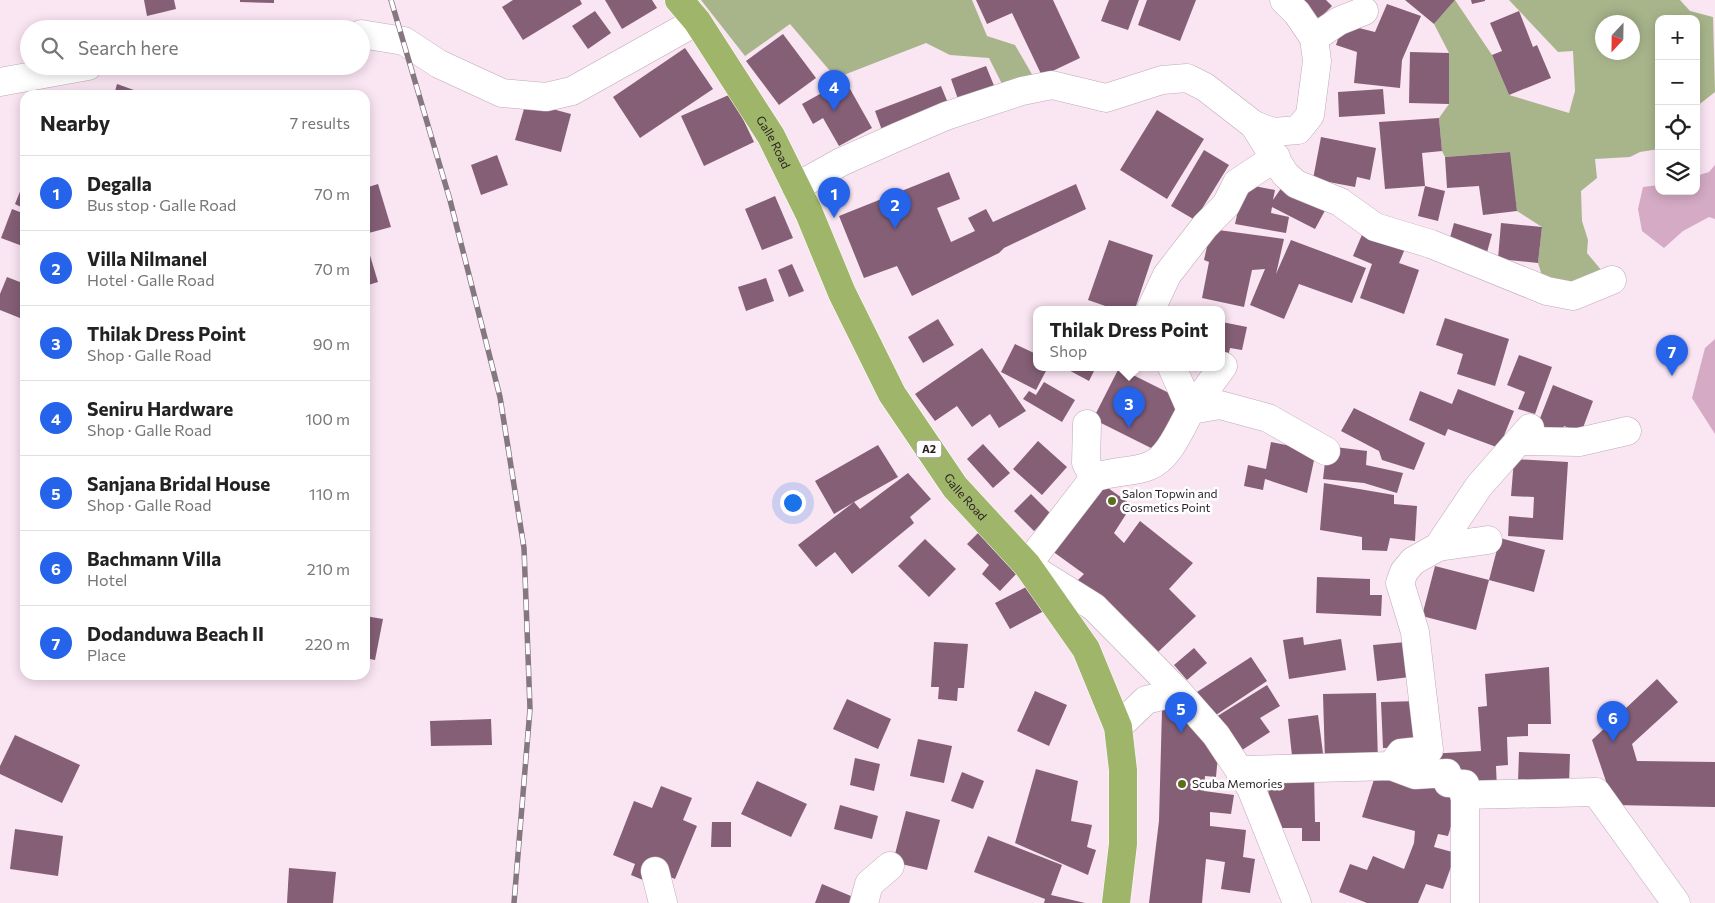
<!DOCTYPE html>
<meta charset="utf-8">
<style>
:root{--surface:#fff;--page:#f2f2f2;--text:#222;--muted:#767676;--line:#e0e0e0;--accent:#2563eb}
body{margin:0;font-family:Commissioner,sans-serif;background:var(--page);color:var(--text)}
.controls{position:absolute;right:15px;top:15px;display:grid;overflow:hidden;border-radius:10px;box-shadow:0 2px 12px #0003}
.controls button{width:45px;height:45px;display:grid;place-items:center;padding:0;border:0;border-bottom:1px solid var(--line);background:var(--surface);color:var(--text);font:25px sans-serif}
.compass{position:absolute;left:1595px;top:15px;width:45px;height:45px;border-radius:50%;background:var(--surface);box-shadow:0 2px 12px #0003;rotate:202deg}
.you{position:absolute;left:792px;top:502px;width:18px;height:18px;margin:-12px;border:4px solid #fff;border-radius:50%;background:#1a73e8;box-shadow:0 0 0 8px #1a73e833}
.badge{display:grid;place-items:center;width:32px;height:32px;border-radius:50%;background:var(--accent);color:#fff;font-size:16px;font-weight:700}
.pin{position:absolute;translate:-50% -41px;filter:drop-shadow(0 1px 2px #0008)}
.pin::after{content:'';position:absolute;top:26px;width:18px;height:15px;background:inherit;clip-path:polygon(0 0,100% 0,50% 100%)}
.popup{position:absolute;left:1033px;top:306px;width:192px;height:65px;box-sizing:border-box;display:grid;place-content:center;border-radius:10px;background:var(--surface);filter:drop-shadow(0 1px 4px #0005);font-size:16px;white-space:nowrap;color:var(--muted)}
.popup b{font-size:19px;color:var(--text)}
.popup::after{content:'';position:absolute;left:50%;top:100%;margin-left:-10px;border:10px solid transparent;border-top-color:var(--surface)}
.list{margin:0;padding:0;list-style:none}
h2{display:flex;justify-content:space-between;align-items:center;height:65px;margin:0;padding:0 20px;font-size:21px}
h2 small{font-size:16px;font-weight:400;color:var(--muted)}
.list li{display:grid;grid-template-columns:32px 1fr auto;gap:15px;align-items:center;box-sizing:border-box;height:75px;padding:0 20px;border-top:1px solid var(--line)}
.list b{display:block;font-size:19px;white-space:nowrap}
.list p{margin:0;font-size:16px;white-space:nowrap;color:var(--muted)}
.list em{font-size:16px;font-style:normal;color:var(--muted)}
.icon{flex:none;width:28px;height:28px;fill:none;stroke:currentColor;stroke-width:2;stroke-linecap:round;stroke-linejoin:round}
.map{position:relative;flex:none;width:1715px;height:903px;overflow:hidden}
.search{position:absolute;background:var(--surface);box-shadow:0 2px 12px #0003;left:20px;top:20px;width:350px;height:55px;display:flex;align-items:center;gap:12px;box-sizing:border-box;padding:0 18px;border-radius:28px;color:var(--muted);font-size:19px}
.panel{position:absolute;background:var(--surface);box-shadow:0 2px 12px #0003;left:20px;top:90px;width:350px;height:590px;border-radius:15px}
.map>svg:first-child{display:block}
</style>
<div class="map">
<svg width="1715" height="903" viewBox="0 0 1715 903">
<rect width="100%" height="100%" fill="#fae5f2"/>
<g fill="#a8b58b" fill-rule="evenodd">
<polygon points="701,0 972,0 987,36 1015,45 1033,76 1003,86 989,58 950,55 926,43 836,78 790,24 745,56"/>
<path d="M1455,0L1492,55L1509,95L1569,113L1575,91L1573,51L1558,52L1509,0H1680L1690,11L1713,17L1715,92L1696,107V19H1659V149L1640,152L1630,157L1595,159L1597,178L1581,191L1582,221L1588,240L1587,253L1607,277L1547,291L1538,263L1542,227L1517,211L1509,152L1445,157L1442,151L1439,118L1449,104V53L1434,24ZM1602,22H1632V52H1602Z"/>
</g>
<g fill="#d4aac4">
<polygon points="1715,165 1715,219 1709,217 1683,231 1664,248 1642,231 1638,209 1643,187 1659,185 1659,191 1696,191 1696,176 1709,172"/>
<polygon points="1715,339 1715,434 1692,398 1705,348"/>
</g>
<g fill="#845f76">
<polygon points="144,0 174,0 176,9 147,16"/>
<polygon points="240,0 274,0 274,3 240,2"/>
<polygon points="513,0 580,0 582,4 523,40 502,7"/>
<polygon points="605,0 652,0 657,8 622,29"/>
<polygon points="976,0 1053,0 1080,58 1042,76 1012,13 987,24"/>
<polygon points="1109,0 1139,0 1128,30 1101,21"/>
<polygon points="1147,0 1196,0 1180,41 1138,25"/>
<polygon points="1299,0 1326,0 1332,6 1319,19"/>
<polygon points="1405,0 1455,0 1434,24"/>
<polygon points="1471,0 1485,0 1485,1 1472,4"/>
<polygon points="1387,4 1421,16 1402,60 1400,88 1354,83 1357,52 1336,45 1343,24 1375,32"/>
<polygon points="595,11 611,33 588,49 572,26"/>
<polygon points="1519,11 1533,47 1537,45 1551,78 1509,95 1492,55 1502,51 1490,23"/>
<polygon points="783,34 816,78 779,105 746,61"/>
<polygon points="685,48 713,89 640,138 613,97"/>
<polygon points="1410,52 1449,53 1449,104 1409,103"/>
<polygon points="986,66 995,88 959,102 951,79"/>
<polygon points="845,80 872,128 839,146 823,118 813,124 802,104"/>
<polygon points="117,84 148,95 114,95"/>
<polygon points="941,86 950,108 883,133 875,111"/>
<polygon points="1383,89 1385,114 1339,117 1338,92"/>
<polygon points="731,94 754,142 704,166 681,116"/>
<polygon points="526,102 571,114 561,152 515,140"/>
<polygon points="1157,110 1204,139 1167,199 1120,170"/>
<polygon points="1439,118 1442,151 1422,153 1425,186 1385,189 1379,122"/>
<polygon points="1321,137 1376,148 1370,180 1357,177 1355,187 1313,179"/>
<polygon points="1204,150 1229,165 1195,220 1171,206"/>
<polygon points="1510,152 1517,211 1483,215 1479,186 1447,188 1445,157"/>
<polygon points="497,155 508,185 481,195 471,165"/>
<polygon points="949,172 960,199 937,208 951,242 975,231 968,218 986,209 993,222 1076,184 1086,209 1004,248 999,253 912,296 897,266 864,278 839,216"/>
<polygon points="25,179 25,209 15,204"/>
<polygon points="378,184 391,227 365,234 365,188"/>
<polygon points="1244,184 1275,190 1273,200 1284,184 1328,205 1315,229 1272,207 1271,213 1289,217 1286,233 1235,224"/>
<polygon points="1425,186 1445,191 1438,221 1418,216"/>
<polygon points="775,196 793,238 762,250 745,209"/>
<polygon points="12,209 25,214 25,247 1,238"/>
<polygon points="1454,223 1492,234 1486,256 1448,245"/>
<polygon points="1501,223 1542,227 1538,263 1498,259"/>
<polygon points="1211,229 1284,239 1276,274 1291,240 1366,268 1352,303 1299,284 1284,319 1250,305 1265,269 1252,270 1244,307 1202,298 1209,262 1204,260"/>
<polygon points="1364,230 1407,244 1399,263 1419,270 1404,314 1360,298 1372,264 1353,256"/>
<polygon points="1109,240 1153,255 1135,309 1114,309 1088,300"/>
<polygon points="369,252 378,282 365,286 365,253"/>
<polygon points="792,264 804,291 789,297 778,270"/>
<polygon points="7,277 25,284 25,320 0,310 0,294"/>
<polygon points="766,278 774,301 746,311 738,287"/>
<polygon points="1445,318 1509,339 1495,386 1457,374 1463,354 1436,345"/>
<polygon points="938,319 954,345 923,363 908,337"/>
<polygon points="1222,322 1247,327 1242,350 1230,348 1228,357 1222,356"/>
<polygon points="1015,344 1036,354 1036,367 1048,367 1036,390 1001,372"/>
<polygon points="982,348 1026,411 999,428 990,414 972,427 957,406 935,421 915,394"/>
<polygon points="1519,355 1552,367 1535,414 1518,409 1525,392 1507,385"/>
<polygon points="1063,367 1096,367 1089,381"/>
<polygon points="1119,368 1181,399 1155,450 1093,419"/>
<polygon points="1044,382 1075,400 1062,422 1023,399 1029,391 1036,395"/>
<polygon points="1553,385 1593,401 1581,433 1564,426 1560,435 1537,426"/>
<polygon points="1458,389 1514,411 1499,448 1448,429 1445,436 1409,420 1420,391 1452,404"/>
<polygon points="1354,408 1425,443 1414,470 1382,460 1379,451 1341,431"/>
<polygon points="1038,441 1067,467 1042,495 1013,469"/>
<polygon points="1271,442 1316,451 1307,493 1265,479 1263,490 1244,486 1248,465 1266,469"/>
<polygon points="983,444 1010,473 993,488 967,459"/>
<polygon points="878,445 898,477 854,502 860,509 908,473 931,499 910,517 914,523 852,574 835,552 816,567 798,545 854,502 834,514 815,481"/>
<polygon points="1327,446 1367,451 1366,465 1403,473 1397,493 1364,483 1323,479"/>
<polygon points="1514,459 1568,462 1563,540 1508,536 1509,516 1533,518 1534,497 1511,496"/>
<polygon points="1101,483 1132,505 1114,533 1124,543 1140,521 1193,563 1169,589 1196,616 1157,653 1076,582 1084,574 1048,548"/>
<polygon points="1324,483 1394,495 1394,504 1417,506 1415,541 1390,538 1387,551 1362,550 1362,537 1320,530"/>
<polygon points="1031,494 1051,514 1034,531 1014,511"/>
<polygon points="979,532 1020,570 1000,591 982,574 989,565 967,544"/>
<polygon points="1500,538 1545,550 1534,592 1489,580"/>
<polygon points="925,539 956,569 929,597 898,566"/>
<polygon points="1435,566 1489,580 1476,630 1422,616"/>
<polygon points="1317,577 1370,579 1370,595 1382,595 1381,616 1316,613"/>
<polygon points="1030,585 1044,611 1010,629 995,603"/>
<polygon points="365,616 383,619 375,660 365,658"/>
<polygon points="1303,637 1304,645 1341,639 1346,670 1289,679 1283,640"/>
<polygon points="934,642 968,644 964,688 958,688 957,701 938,699 939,687 931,687"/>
<polygon points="1406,642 1410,677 1377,681 1373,645"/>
<polygon points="1194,648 1207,663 1187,680 1174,665"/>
<polygon points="1251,657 1267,681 1213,717 1197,692"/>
<polygon points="1549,667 1551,724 1528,724 1528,736 1507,737 1508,765 1496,766 1497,790 1410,755 1481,751 1478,707 1487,706 1485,674"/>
<polygon points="1657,679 1678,702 1632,744 1637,761 1715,762 1715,807 1614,805 1592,740"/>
<polygon points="1267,685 1280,706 1260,718 1270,732 1239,752 1216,717"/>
<polygon points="1035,691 1067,705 1049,746 1017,731"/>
<polygon points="1376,693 1378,761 1325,762 1323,694"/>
<polygon points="847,699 891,719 878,749 833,729"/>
<polygon points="1419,701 1421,747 1383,748 1381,702"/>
<polygon points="1181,706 1218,755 1216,777 1205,776 1204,791 1234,795 1231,814 1210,812 1210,826 1246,830 1243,857 1255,859 1250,893 1221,889 1225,862 1206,859 1202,903 1149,903 1159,821 1162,710"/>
<polygon points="1318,715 1324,761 1293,765 1288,719"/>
<polygon points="491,719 492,745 431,746 430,721"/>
<polygon points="15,735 80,765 62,803 0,774 0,766"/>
<polygon points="918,739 952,746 944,783 910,776"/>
<polygon points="1519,752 1570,754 1569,785 1518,783"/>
<polygon points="855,758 880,764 874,791 850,785"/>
<polygon points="1036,769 1078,781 1071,821 1092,825 1087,847 1096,850 1088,875 1015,843"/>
<polygon points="1377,770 1462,790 1448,836 1438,834 1434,847 1456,853 1443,889 1426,884 1418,903 1367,903 1339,892 1350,864 1367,870 1373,856 1404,869 1414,843 1415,831 1362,817"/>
<polygon points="1314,771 1315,822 1320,822 1320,841 1302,841 1302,828 1269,828 1268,772"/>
<polygon points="962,772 984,781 973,809 951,801"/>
<polygon points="757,781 807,804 791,837 741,814"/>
<polygon points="661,786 692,798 683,820 697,826 675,879 655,871 650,883 631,875 635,864 613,855 634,801 652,808"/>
<polygon points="840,805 878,816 872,839 834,829"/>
<polygon points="906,811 940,820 927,870 893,862"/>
<polygon points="712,822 731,822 731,847 711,847"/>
<polygon points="15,829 63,836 58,876 10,869"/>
<polygon points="988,836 1062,865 1051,895 1085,903 1044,903 1045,899 974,872"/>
<polygon points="289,868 336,872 333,903 287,903"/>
<polygon points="822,884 851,896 849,903 815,903"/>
</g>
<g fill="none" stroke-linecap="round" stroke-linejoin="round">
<g stroke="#bdaab6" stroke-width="29">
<g id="minor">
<polyline points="361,34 404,41 439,64 502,93 546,97 572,91 697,21"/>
<polyline points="1314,38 1339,21 1364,11"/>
<polyline points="0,82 88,66"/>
<polyline points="1254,125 1273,132 1298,130 1310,115 1317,61 1314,38 1297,13 1284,0"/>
<polyline points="796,187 841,162 897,137 946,116 1022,91 1052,85 1106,98 1162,80 1187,78 1205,87 1254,125 1285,174 1296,184 1340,202 1375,227 1431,244 1547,291 1573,296 1612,280"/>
<polyline points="1151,309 1167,275 1205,226 1226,205 1237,183 1276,157"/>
<polyline points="1172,367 1191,410"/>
<polyline points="1191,410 1223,366"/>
<polyline points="1087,424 1086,463 1094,478"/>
<polyline points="1519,441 1579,442 1627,431"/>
<polyline points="1438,547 1488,540"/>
<polyline points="1118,727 1146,700 1178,692"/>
<polyline points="1391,766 1401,753 1429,750 1415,632 1400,583 1404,572 1413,561 1438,547 1479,486 1530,428"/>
<polyline points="1239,770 1391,766 1415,775 1447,773 1448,783 1465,784 1465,903"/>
<polyline points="1464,795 1596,792 1676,903"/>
<polyline points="655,871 663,903"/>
<polyline points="864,903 869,884 890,866"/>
<path d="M1297,903L1251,788L1216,735L1178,692L1094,607L1027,565L1094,478C1113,470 1132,473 1149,466C1169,459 1181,427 1191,410L1220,405L1268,418L1326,451"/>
</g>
</g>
<g stroke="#fff" stroke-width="29">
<g id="highway">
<path id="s1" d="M679,0L697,21L771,136L809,213L842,293L892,394L955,487L1027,565L1086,649L1118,727L1123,770V844L1116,903"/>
</g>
</g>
<use href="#minor" stroke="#fff" stroke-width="28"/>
<use href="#highway" stroke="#9fb569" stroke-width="28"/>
<g stroke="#857780" stroke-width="5.5">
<polyline id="rail" points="391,0 450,200 500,397 524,548 530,709 514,903"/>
</g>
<use href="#rail" stroke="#fff" stroke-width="4" stroke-dasharray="11" stroke-linecap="butt"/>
</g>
<g fill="#5b6e1c" stroke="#fff" stroke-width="2">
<circle cx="1112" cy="501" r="5"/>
<circle cx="1182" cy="784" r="5"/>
</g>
<g text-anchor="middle" stroke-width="5" stroke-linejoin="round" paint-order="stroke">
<rect fill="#fff" stroke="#676265" stroke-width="1" x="916.5" y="440.5" width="25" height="17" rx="4"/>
<g font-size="11" font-weight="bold" fill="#261e23">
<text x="929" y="453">A2</text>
</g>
<g font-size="12" fill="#261e23" stroke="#fff">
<text dy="4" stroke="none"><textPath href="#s1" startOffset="171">Galle Road</textPath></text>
<text dy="4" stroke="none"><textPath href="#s1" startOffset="576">Galle Road</textPath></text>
</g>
<g font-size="12" fill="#261e23" stroke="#fff" text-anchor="start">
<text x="1122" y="498">Salon Topwin and<tspan x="1122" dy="14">Cosmetics Point</tspan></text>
<text x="1192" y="788">Scuba Memories</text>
</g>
</g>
</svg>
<div class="controls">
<button>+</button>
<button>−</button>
<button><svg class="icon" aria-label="locate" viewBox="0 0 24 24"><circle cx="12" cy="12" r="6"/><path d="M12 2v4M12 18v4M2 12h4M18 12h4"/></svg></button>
<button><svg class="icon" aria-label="layers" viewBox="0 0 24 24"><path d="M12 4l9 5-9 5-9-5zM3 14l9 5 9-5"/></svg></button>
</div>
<svg class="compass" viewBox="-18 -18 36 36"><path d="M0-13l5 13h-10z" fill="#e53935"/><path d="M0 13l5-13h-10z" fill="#767676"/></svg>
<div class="you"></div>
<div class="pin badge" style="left:834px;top:218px">1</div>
<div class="pin badge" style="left:895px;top:229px">2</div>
<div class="pin badge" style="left:1129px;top:428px">3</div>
<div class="popup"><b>Thilak Dress Point</b>Shop</div>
<div class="pin badge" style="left:834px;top:111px">4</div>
<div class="pin badge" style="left:1181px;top:733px">5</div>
<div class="pin badge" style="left:1613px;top:742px">6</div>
<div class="pin badge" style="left:1672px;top:376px">7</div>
<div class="search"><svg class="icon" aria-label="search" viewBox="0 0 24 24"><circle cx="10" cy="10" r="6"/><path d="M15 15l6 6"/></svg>Search here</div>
<section class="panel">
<h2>Nearby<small>7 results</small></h2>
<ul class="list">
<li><span class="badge">1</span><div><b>Degalla</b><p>Bus stop · Galle Road</p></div><em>70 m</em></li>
<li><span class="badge">2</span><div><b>Villa Nilmanel</b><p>Hotel · Galle Road</p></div><em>70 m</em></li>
<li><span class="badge">3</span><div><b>Thilak Dress Point</b><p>Shop · Galle Road</p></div><em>90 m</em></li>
<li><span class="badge">4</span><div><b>Seniru Hardware</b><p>Shop · Galle Road</p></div><em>100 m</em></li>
<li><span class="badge">5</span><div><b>Sanjana Bridal House</b><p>Shop · Galle Road</p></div><em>110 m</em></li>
<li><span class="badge">6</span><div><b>Bachmann Villa</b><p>Hotel</p></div><em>210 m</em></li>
<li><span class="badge">7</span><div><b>Dodanduwa Beach II</b><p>Place</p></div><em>220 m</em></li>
</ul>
</section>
</div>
